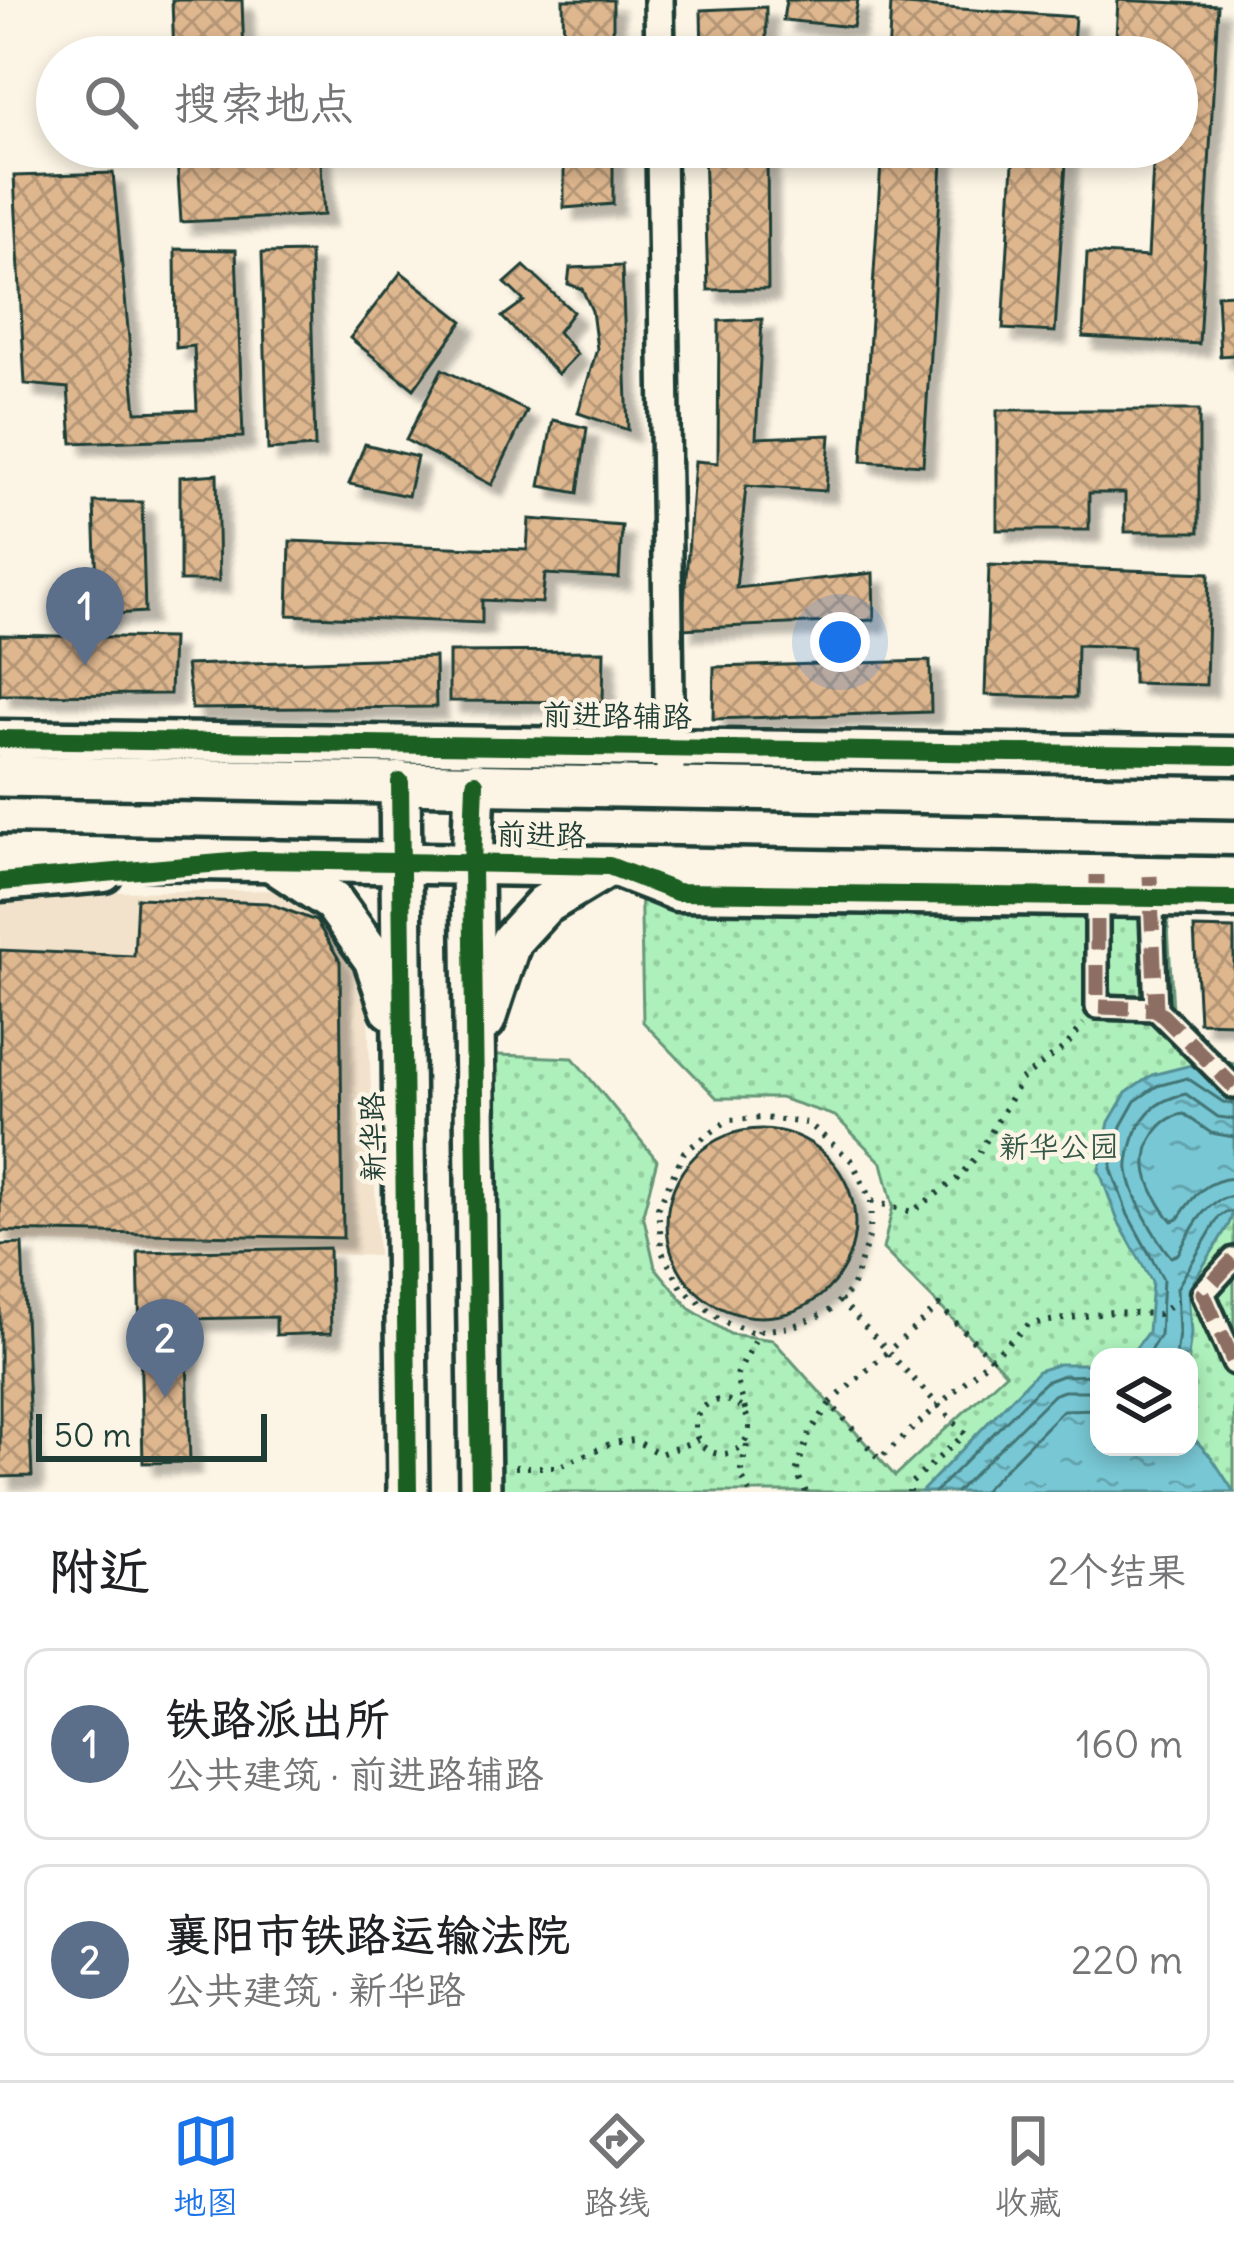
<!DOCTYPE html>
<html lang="zh">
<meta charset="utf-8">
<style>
:root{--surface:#fff;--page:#f6f6f6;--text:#202124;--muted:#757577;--line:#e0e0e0;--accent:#1a73e8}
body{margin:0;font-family:Delius,"LXGW WenKai TC",sans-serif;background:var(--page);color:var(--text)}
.controls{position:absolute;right:36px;bottom:36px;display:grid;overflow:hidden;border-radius:24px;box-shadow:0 6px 18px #0003}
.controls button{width:108px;height:108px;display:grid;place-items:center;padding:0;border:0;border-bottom:3px solid var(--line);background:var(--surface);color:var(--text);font:60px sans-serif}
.scale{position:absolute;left:36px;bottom:30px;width:231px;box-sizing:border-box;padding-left:12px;border:6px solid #1f3d34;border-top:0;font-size:33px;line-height:42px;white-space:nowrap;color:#1f3d34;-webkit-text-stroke:9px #fcf5e5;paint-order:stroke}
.you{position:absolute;left:840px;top:642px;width:42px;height:42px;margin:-30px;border:9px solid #fff;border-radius:50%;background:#1a73e8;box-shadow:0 0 0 18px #1a73e833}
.badge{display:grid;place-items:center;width:78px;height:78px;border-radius:50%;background:var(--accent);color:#fff;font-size:39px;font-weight:700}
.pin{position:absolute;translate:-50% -99px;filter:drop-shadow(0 3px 6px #0008)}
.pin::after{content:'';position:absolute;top:63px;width:42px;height:36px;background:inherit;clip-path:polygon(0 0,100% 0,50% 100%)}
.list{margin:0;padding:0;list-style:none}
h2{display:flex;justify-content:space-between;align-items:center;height:156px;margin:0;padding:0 48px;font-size:51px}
h2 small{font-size:39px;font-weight:400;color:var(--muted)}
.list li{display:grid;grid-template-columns:78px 1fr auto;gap:36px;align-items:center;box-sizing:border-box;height:192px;margin:0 24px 24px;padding:0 24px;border:3px solid var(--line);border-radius:24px}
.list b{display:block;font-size:45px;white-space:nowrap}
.list p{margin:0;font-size:39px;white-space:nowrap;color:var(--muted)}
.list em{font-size:39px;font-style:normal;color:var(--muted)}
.icon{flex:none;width:66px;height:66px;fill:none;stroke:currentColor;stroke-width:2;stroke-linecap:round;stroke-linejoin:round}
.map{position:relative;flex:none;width:1234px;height:1492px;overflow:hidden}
.search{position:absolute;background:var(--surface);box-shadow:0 6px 18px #0003;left:36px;right:36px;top:36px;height:132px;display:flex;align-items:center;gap:30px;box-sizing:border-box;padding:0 42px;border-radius:66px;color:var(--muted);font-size:45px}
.sheet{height:588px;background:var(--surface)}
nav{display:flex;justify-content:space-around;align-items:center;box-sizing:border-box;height:168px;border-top:3px solid var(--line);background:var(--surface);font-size:33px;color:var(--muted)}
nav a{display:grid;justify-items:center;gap:6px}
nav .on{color:var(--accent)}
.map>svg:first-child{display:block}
</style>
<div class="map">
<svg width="1234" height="1492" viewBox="0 0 1234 1492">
<defs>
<pattern id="park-dots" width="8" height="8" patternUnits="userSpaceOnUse" patternTransform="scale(3)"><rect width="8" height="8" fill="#adf0bb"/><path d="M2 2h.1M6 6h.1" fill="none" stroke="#94cfa1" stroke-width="1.8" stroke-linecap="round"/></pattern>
<pattern id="water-ripples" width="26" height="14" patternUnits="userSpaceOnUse" patternTransform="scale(3)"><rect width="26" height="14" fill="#78c7d4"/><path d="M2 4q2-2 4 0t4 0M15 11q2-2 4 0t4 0" fill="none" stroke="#62a3ad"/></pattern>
<pattern id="building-cross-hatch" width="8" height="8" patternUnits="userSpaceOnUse" patternTransform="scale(3)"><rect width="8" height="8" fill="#dfb78f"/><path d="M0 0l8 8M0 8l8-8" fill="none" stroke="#b49676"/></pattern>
<filter id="shadow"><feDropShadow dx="11" dy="11" stdDeviation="3" flood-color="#0004"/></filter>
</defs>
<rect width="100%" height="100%" fill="#fcf5e5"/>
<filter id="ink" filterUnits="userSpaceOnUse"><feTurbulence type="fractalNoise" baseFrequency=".00833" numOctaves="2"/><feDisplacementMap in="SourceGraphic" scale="24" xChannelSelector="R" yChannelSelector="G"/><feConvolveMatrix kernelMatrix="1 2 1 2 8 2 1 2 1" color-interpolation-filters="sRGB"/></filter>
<g filter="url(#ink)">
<polygon fill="#f3e2cb" points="283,890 326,917 351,950 367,991 378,1256 0,1241 0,893"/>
<path fill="url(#park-dots)" stroke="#669678" stroke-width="3" fill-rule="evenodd" d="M640,866L1165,877L1173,1010L1213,1059L1234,1064V1492H480L475,1054L573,1058L657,1160L643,1214L655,1267L690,1309L730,1334L773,1340L895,1476L1006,1373L883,1249L893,1206L882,1163L835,1116L780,1098H717L643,1022ZM1099,1357H1189V1447H1099Z"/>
<g fill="url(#water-ripples)" stroke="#549094" stroke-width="3">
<polygon points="1191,1065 1226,1088 1234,1099 1234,1209 1229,1224 1188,1291 1191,1333 1188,1357 1129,1357 1148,1332 1152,1282 1118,1221 1099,1170 1109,1122 1126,1093 1152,1075"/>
<polygon points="1059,1364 1099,1364 1099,1447 1189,1447 1189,1433 1212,1458 1234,1492 921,1492 1038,1371"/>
</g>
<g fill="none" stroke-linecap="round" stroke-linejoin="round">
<g stroke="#437474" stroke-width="3">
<path d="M1234,1119L1218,1117L1186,1094C1153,1100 1138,1118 1130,1151C1129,1156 1127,1165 1128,1170C1131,1196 1155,1238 1171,1257L1178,1254C1191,1231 1204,1199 1234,1196"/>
<path d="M1234,1137L1211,1133L1184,1114C1160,1117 1144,1142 1146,1167C1147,1184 1161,1209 1172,1221L1178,1219C1193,1196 1205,1180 1234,1178"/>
<polyline points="1146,1357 1160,1335 1163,1279 1128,1215 1111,1168 1121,1126 1135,1101 1157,1086 1187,1078 1223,1102 1234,1104"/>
<polyline points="1176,1357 1179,1333 1177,1288 1219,1217 1226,1212 1234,1212"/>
<polyline points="935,1492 1045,1382 1061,1376 1099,1375"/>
<polyline points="956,1492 1053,1395 1064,1391 1099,1391"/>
<polyline points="982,1492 1063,1410 1099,1409"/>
</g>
</g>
<g fill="url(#building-cross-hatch)" stroke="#1f3d34" stroke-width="3" filter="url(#shadow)">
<polygon points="172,0 242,0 244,57 174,57"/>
<polygon points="563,0 613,0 613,57 564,57"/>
<polygon points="786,0 858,0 853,27 783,20"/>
<polygon points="1118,0 1218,5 1199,344 1083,337 1087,253 1148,257 1154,147 1177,147 1177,57 1115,57"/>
<polygon points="891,4 1075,17 1072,57 888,57"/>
<polygon points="766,7 766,57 702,57 701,10"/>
<polygon points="564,147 613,147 613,204 564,208"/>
<polygon points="704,147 767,147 768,289 708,290"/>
<polygon points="882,147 943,147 923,465 862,461"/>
<polygon points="1014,147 1067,147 1055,332 1003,329"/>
<polygon points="320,148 324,215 181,222 177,159"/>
<polygon points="113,173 136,412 197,410 194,346 176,348 175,249 236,250 243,437 72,443 68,388 25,384 14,176"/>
<polygon points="310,252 315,447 268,450 262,253"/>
<polygon points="524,266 573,312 558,332 577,354 558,374 502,317 524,301 505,283"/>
<polygon points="622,266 628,430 578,413 597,349 592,311 582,289 568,284 570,268"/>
<polygon points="401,272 463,321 414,389 350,338"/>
<polygon points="1234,294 1234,355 1220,356 1217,295"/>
<polygon points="762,319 756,438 830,435 826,491 746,486 736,588 873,573 874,620 682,629 695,461 718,463 719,321"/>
<polygon points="442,369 527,411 492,485 406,440"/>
<polygon points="997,410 1199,410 1199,532 1125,532 1125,493 1089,493 1089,530 997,530"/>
<polygon points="553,420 587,428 578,493 540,486"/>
<polygon points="365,444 417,457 408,496 349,484"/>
<polygon points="217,474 219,581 180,581 180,477"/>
<polygon points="94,502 142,502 145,612 98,615"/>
<polygon points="529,519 622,526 619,578 545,574 542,603 482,600 482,623 288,615 290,541 527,550"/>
<polygon points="989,565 1209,573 1206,685 1133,683 1133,647 1077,645 1076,698 985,695"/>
<polygon points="0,635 172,638 170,694 0,695"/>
<polygon points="604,651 603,702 449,701 449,652"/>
<polygon points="435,657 436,707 192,709 186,665"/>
<polygon points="930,661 931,712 713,719 714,667"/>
<polygon points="137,898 268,903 316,921 340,961 343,1238 0,1231 0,950 134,956"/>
<polygon points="1194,928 1234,929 1234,1023 1199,1022"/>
<circle cx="761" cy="1223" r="94"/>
<polygon points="22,1244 32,1476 0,1477 0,1245"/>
<polygon points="329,1248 331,1333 276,1335 276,1317 186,1319 190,1462 143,1463 138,1252"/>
</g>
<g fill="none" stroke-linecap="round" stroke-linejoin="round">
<g stroke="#1f3d34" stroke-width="30">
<g id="pedestrian">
<polyline points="1097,887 1097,1007 1156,1009 1151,889"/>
<polyline points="1156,1009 1234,1087"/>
<polyline points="1234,1259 1203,1293 1234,1363"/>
</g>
</g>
<g stroke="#1f3d34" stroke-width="36">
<g id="minor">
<polyline points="659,0 660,57"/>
<polyline points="661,147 670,767"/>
</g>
</g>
<g stroke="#1f3d34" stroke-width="45">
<g id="tertiary">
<polyline points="0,739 1234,756"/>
<polyline points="618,869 677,892 1234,899"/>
<polyline points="0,882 104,873"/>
</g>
</g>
<g stroke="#1f3d34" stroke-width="48">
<g id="secondary">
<polyline points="0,776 1234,798"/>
<polyline points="400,782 408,1492"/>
<polyline points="475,783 472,864 480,1492"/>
<polyline points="0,856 1234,878"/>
<polyline points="270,860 333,902 374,959 391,1009"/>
<polyline points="485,1020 511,941 544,905 607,867"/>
</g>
</g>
<g stroke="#1f3d34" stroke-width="6" stroke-dasharray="3 9" stroke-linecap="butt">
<polyline points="871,1201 870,1234 852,1288 828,1312 791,1327 751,1332 722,1321 682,1288 662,1252 658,1208 684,1152 728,1120 764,1118 808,1123 852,1161 871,1201 912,1212 957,1179 978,1155 1021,1080 1066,1046 1084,1024"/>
<polyline points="840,1300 965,1434 909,1485 909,1492"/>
<polyline points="991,1358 939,1306 830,1403 879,1459 1029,1324 1112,1312 1158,1314 1178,1301"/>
<circle cx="722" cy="1427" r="27"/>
<polyline points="745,1410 736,1377 760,1330"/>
<polyline points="747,1445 740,1474 750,1492"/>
<polyline points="515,1467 558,1467 612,1443 634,1440 660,1454 698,1440"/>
<polyline points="806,1492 796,1472 809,1434 830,1403"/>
</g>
<use href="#pedestrian" stroke="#fcf5e5" stroke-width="21"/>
<use href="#minor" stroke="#fcf5e5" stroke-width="27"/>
<use href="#tertiary" stroke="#fcf5e5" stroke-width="36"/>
<use href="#secondary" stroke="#fcf5e5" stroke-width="39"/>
<g stroke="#8d6e63" stroke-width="15" stroke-dasharray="30 15" stroke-linecap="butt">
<polyline points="1097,875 1097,1007 1156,1009 1150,876"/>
<polyline points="1156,1009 1234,1087"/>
<polyline points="1234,1259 1203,1293 1234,1363"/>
</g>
<g stroke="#fcf5e5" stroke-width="26">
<g id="cycleway">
<polyline points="0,739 1234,756"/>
<polyline points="400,782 408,1492"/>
<polyline points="475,783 472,864 480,1492"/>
<polyline points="0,882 255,860 399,862 609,866 677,892 1234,899"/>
</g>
</g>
<use href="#cycleway" stroke="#1b5e20" stroke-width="18"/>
</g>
</g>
<g text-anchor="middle" stroke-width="9" stroke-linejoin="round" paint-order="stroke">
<g font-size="30" fill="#1f3d34" stroke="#fcf5e5">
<text transform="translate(617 716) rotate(1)" y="10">前进路辅路</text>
<text transform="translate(541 835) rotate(1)" y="10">前进路</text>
<text transform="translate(373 1137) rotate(-91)" y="10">新华路</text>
</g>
<g font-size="30" fill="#345848" stroke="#fcf5e5">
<text x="1059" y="1157">新华公园</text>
</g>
</g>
</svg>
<div class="controls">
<button><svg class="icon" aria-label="layers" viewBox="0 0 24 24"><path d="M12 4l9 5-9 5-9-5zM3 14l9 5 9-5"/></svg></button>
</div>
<div class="scale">50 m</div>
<div class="you"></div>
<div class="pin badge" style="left:85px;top:666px;background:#5c6f8a">1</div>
<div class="pin badge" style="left:165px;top:1398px;background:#5c6f8a">2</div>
<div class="search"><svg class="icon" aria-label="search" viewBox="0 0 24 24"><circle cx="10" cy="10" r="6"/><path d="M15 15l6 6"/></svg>搜索地点</div>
</div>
<section class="sheet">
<h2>附近<small>2个结果</small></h2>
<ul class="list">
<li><span class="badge" style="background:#5c6f8a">1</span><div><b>铁路派出所</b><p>公共建筑 · 前进路辅路</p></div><em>160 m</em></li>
<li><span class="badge" style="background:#5c6f8a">2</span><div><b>襄阳市铁路运输法院</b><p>公共建筑 · 新华路</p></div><em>220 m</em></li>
</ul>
</section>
<nav>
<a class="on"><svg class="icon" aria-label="map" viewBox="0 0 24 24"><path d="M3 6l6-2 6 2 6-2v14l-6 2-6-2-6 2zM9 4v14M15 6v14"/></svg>地图</a>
<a><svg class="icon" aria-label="directions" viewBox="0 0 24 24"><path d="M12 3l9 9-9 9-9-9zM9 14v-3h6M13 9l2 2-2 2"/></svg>路线</a>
<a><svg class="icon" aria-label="saved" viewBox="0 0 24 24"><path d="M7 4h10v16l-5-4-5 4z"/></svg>收藏</a>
</nav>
